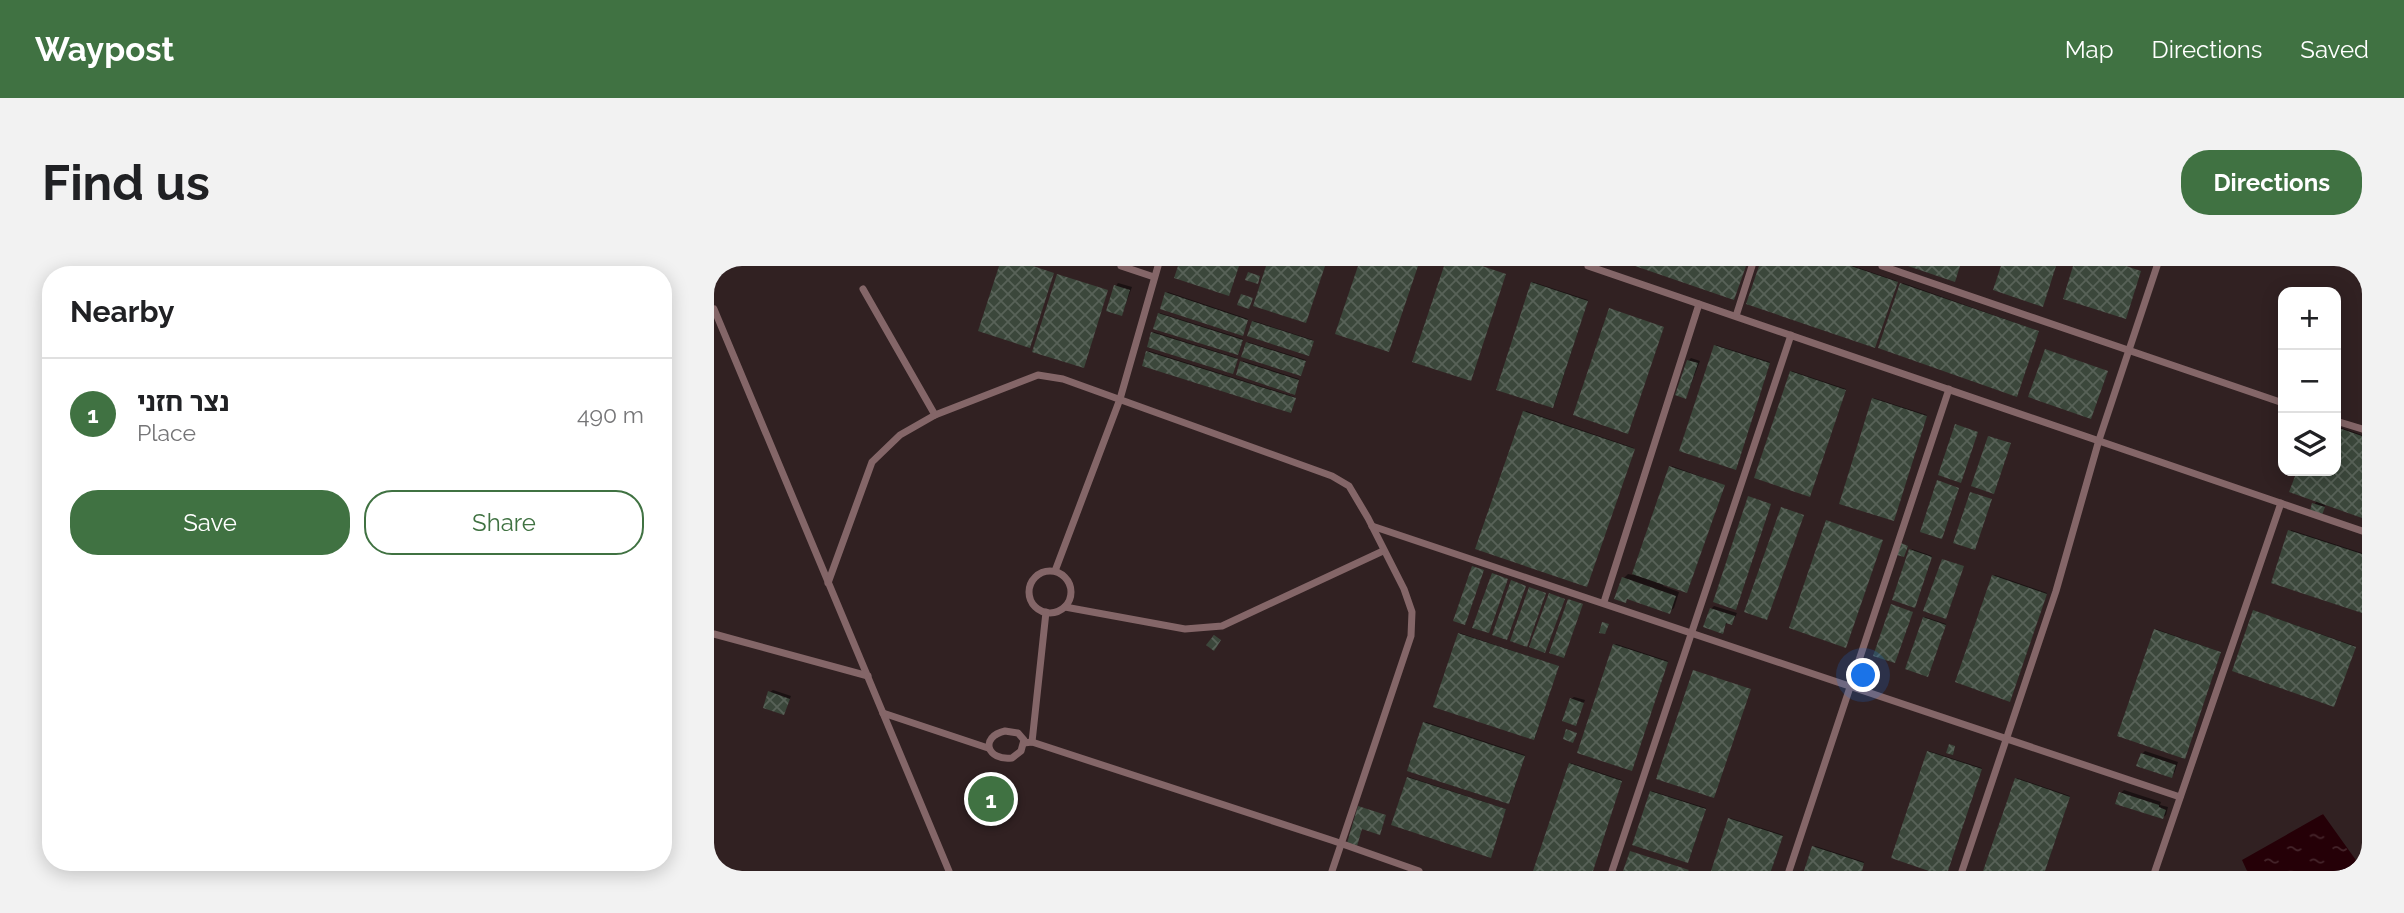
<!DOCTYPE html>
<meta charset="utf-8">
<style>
:root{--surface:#fff;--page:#f2f2f2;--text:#202124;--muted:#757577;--line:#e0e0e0;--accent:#407242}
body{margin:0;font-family:Raleway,"Noto Sans Hebrew",sans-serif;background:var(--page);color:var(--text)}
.controls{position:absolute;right:21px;top:21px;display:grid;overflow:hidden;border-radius:14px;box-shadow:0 4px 18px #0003}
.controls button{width:63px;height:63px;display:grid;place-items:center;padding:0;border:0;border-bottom:2px solid var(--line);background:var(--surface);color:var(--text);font:35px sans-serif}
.you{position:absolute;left:1150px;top:410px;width:24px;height:24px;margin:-18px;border:5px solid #fff;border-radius:50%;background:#1a73e8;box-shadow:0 0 0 10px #1a73e833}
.badge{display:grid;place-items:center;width:46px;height:46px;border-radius:50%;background:var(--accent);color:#fff;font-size:23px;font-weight:700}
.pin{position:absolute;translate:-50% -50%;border:4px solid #fff;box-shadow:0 2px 7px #0006}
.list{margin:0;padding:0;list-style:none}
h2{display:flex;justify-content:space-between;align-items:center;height:91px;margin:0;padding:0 28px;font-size:30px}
h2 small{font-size:23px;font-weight:400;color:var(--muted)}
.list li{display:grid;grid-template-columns:46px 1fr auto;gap:21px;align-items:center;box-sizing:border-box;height:112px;padding:0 28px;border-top:2px solid var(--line)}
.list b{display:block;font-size:26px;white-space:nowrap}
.list p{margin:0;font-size:23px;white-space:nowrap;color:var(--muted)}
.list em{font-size:23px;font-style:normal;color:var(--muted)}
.actions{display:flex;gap:14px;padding:21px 28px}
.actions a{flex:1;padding:16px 0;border:2px solid var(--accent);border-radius:28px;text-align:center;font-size:24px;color:var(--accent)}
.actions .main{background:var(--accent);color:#fff}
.icon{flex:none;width:38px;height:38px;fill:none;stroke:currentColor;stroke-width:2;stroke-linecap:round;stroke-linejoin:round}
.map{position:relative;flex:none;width:1648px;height:605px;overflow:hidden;border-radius:28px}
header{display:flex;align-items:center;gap:42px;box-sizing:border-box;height:98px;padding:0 35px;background:var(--accent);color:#fff}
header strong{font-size:33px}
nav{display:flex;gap:38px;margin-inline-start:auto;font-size:24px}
.intro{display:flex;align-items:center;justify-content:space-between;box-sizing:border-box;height:168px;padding:0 42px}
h1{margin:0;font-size:49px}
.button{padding:18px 32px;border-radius:28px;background:var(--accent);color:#fff;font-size:24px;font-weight:700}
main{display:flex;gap:42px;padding:0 42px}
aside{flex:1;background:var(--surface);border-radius:28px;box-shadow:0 4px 18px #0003}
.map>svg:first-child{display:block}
</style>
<header>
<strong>Waypost</strong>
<nav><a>Map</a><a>Directions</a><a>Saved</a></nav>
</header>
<div class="intro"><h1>Find us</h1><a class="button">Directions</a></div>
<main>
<aside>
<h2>Nearby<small></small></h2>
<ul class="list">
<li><span class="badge">1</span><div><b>נצר חזני</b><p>Place</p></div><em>490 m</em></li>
</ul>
<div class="actions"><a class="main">Save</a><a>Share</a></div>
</aside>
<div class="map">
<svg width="1648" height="605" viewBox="0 0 1648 605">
<defs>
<pattern id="water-ripples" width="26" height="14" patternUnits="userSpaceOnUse" patternTransform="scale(1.75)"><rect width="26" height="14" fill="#250007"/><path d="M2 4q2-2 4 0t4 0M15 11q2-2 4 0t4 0" fill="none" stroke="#45252b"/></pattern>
<pattern id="building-cross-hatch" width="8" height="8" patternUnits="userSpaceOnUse" patternTransform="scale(1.75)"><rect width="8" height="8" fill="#3b473b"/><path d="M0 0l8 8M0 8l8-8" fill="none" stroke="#586258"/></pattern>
</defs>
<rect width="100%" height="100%" fill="#312122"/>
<polygon fill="url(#water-ripples)" points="1609,548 1644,597 1648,596 1648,605 1533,605 1528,594"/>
<g fill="#0007">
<polygon points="1047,0 1139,0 1183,15 1161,79"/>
<polygon points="819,16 874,34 840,140 818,17"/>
<polygon points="404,17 418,21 408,48 402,20"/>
<polygon points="1189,17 1325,65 1303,128 1188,18"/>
<polygon points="454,26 534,53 529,67 453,27"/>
<polygon points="446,47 529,73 525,87 446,48"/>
<polygon points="540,55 599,74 595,87 539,56"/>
<polygon points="440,66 523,92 519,105 439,67"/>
<polygon points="534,76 592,94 587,107 530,90"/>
<polygon points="1002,79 1056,96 1022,201 1002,80"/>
<polygon points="435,85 581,131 577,144 434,86"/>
<polygon points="977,92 986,95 972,131 974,95"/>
<polygon points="529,95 585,113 581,126 524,108"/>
<polygon points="1078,105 1132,123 1096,228 1077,106"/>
<polygon points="1160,132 1213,149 1180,252 1159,133"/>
<polygon points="812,145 920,182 873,318 811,146"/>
<polygon points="1622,160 1648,169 1648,250 1612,237 1608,246 1598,244 1603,234 1577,225 1585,205 1622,205"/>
<polygon points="958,200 1010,219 974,324 950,317 949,320 965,326 960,342 955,346 915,332 911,335 910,312 914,308 919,309"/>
<polygon points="1577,264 1648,287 1648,345 1559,316"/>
<polygon points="1198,283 1218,290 1201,339 1180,333"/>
<polygon points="1281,309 1333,327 1296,433 1280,310"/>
<polygon points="1000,340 1023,347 1018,357 1014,355 1008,366 997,343"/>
<polygon points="1541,345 1641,380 1621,438"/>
<polygon points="1211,351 1232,358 1214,408 1210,352"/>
<polygon points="1442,363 1507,386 1471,490 1441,364"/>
<polygon points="746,367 844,400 821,472 745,368"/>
<polygon points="902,378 954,395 918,502 901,379"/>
<polygon points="59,424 77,430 70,447 56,426"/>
<polygon points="860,431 871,434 861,458 857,433"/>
<polygon points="712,456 811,489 796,536 711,457"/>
<polygon points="1215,485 1268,502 1233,605 1179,591"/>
<polygon points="1431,485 1464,496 1460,508 1457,510 1428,488"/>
<polygon points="857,497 908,514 878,605 856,498"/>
<polygon points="695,511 792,543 777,589 694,512"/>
<polygon points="1303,512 1356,530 1331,605 1302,513"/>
<polygon points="1410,524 1447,536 1446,539 1454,541 1452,549 1449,551 1407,527"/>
<polygon points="938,525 992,542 975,594 937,526"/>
<polygon points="1016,552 1069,569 1057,605 1016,553"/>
<polygon points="1101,580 1150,596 1147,605 1100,581"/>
</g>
<g fill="url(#building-cross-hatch)">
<polygon points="285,0 319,0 340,7 316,82 264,65"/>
<polygon points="464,0 525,0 515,30 460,12"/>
<polygon points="552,0 611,0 592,57 539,40"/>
<polygon points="644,0 704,0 675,86 621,68"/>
<polygon points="730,0 768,0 792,8 757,115 698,96"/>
<polygon points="921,0 1032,0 1020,34"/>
<polygon points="1045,0 1137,0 1184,16 1161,82 1032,38"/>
<polygon points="1194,0 1246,0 1241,16"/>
<polygon points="1287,0 1342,0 1329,41 1279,24"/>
<polygon points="1359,0 1412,0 1427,5 1412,53 1349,33"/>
<polygon points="534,6 546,10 544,18 531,14"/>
<polygon points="343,8 394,24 370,102 318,86"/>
<polygon points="817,16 874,35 839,142 782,124"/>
<polygon points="1186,17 1325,65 1303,131 1164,82"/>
<polygon points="400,19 416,24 408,50 392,45"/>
<polygon points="451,26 534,54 529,70 446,43"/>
<polygon points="527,28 539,32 535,43 523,39"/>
<polygon points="895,42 950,61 914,168 859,149"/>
<polygon points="444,47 529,74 524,89 439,63"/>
<polygon points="538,55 600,75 595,90 533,70"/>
<polygon points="437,66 524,93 519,108 433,81"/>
<polygon points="532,76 592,95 587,110 527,91"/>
<polygon points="1000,79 1056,97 1022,204 965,185"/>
<polygon points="1331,83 1394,105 1377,153 1314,131"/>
<polygon points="432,85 582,132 577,147 428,100"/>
<polygon points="973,94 984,97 972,133 961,129"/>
<polygon points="526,95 585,114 581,129 522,109"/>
<polygon points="1076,105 1132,124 1096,231 1040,212"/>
<polygon points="1158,132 1213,150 1180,255 1125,238"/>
<polygon points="809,145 921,183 873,321 761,283"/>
<polygon points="1241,158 1264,166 1247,217 1224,209"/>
<polygon points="1622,161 1648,170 1648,252 1575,226 1583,205 1622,205"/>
<polygon points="1274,170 1297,177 1280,228 1257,220"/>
<polygon points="955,200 1011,219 973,327 918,308"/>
<polygon points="1223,214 1245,222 1228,273 1206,266"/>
<polygon points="1256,226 1278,233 1261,284 1239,277"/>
<polygon points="1034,230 1057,238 1022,344 999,336"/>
<polygon points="1598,237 1611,241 1608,249 1596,245"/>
<polygon points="1067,241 1090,249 1053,354 1030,346"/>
<polygon points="1112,254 1169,274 1132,382 1075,362"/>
<polygon points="1574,264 1648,288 1648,347 1557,317"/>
<polygon points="1187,277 1194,280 1190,291 1183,289"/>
<polygon points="1195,283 1218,291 1201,342 1178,334"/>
<polygon points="1228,293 1250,300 1232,353 1209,345"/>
<polygon points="758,300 770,304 751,359 739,355"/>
<polygon points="778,307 794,313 775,367 758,362"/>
<polygon points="1278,309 1333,328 1296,436 1241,416"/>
<polygon points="908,311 962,330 956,348 913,333 912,337 900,333"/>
<polygon points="797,314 812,320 793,374 778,369"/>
<polygon points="815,321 832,327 813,381 796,375"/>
<polygon points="835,327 851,333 831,387 815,381"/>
<polygon points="854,333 869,338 850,392 835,387"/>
<polygon points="1177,338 1199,346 1181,397 1159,390"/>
<polygon points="996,342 1021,350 1018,359 1012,357 1009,368 989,361"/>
<polygon points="1539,344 1642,381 1620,441 1518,405"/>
<polygon points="1209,351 1232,359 1214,411 1191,403"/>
<polygon points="888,356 895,358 891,368 885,367"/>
<polygon points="1440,363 1507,386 1471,493 1403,470"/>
<polygon points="744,367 845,400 820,474 719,441"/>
<polygon points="500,369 507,374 500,385 492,379"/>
<polygon points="899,378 954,396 918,505 863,487"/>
<polygon points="979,404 1037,423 1000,532 942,513"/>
<polygon points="54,425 76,433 70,449 49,442"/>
<polygon points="856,432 870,437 862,460 848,455"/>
<polygon points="709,456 811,490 795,538 693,505"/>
<polygon points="852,463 863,467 859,477 849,473"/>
<polygon points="1235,478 1241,480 1239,489 1232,487"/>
<polygon points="1213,485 1268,503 1234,605 1215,605 1177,592"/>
<polygon points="1427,487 1462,499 1458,512 1422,500"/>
<polygon points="855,497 908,515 879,605 819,605"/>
<polygon points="693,511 792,543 777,592 677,559"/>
<polygon points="1301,512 1356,531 1331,605 1269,605"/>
<polygon points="936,525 992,543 974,597 918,579"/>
<polygon points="1405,526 1445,539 1445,541 1452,544 1449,553 1401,538"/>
<polygon points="644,540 672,549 666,569 648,563 643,580 633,577"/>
<polygon points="1014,552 1069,570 1057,605 997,605"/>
<polygon points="1098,580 1150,597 1148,605 1090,605"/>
<polygon points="916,585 975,604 974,605 909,605"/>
</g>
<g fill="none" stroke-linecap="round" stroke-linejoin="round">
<g stroke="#846668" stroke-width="7">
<polyline points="407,0 440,11"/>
<polyline points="874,0 1648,265"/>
<polyline points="1168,0 1569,137"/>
<polyline points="149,23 221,149"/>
<polyline points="0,43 235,605"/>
<polyline points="1022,50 1038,0"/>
<polyline points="1622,155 1648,163"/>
<polyline points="658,260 1466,531"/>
<circle cx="336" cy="326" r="21"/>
<polyline points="341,305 406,133 444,0"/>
<polyline points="114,317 158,196 186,169 221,149 324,109 349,113 618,210 635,220 654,252 690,323 698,346 697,370 618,605"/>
<polyline points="890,336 985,38"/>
<polyline points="351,341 471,363 508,360 669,285"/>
<polyline points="0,368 154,410"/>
<polyline points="169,447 274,482"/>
<path d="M291,465L304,467L310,474L307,485L298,492C273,495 265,471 291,465Z"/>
<polyline points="318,476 332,346"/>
<polyline points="310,477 318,476 620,575 705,605"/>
<polyline points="898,605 1077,69"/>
<polyline points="1075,605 1235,123"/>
<polyline points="1248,605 1342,325 1385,174 1443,0"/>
<polyline points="1441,605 1567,237"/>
</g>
</g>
</svg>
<div class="controls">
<button>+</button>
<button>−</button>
<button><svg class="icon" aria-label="layers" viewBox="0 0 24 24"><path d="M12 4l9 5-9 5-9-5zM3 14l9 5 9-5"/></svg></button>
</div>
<div class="you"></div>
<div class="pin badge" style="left:277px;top:533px">1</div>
</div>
</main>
